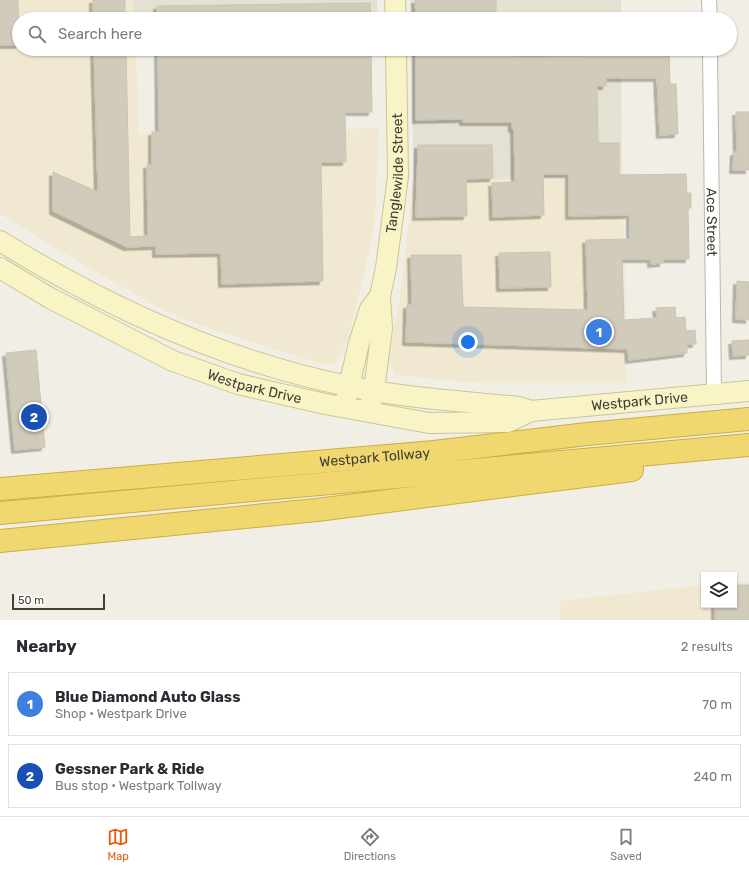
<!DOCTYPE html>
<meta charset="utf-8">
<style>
:root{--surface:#fff;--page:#f7f7f7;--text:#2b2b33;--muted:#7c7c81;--line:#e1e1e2;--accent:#ea580c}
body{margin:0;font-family:Rubik,sans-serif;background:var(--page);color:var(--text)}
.controls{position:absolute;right:12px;bottom:12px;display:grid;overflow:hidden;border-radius:0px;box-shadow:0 1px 3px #0004}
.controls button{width:36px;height:36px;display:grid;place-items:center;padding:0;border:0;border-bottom:1px solid var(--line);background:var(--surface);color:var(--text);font:20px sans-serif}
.scale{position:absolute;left:12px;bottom:10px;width:93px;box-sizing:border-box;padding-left:4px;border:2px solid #423f35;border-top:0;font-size:11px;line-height:14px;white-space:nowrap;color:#423f35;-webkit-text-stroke:3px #fff;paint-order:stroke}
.you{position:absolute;left:468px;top:342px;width:14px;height:14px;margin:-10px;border:3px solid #fff;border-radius:50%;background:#1a73e8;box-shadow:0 0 0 6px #1a73e833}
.badge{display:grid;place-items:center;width:26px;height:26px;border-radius:50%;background:var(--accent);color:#fff;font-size:13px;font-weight:700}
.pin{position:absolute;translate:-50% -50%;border:2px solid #fff;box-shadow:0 1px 4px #0006}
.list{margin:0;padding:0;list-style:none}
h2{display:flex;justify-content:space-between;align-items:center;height:52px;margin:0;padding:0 16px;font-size:17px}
h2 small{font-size:13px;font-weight:400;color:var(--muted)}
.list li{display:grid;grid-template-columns:26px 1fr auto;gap:12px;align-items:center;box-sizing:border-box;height:64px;margin:0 8px 8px;padding:0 8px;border:1px solid var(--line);border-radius:0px}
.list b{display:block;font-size:15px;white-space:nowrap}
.list p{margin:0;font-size:13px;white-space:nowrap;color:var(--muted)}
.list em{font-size:13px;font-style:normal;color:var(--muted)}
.icon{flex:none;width:22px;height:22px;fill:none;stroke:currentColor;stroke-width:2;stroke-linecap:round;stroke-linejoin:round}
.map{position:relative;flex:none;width:749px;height:620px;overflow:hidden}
.search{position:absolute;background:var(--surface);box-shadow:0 1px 3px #0004;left:12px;right:12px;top:12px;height:44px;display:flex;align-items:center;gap:10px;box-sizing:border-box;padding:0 14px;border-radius:22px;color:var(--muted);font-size:15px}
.sheet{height:196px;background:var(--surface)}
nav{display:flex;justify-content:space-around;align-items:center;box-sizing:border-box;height:56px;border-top:1px solid var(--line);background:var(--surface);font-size:11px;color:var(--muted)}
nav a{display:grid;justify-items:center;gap:2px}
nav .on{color:var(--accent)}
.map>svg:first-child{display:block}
</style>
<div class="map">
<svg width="749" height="620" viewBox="0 0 749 620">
<defs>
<filter id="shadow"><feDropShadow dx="-3.5" dy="3.5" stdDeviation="0" flood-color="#0004"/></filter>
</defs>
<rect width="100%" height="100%" fill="#f1efe5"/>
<g fill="#e4e1d3">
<rect x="134" y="0" width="243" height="19"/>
<rect x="410" y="0" width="211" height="19"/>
<polygon points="411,49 621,49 622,176 414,181"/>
</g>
<g fill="#f1e8d1">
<polygon points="0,0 134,0 134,19 19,19 19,49 136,49 139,134 379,128 375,217 369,253 347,342 335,364 325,365 202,326 163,310 82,264 0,214"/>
<polygon points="622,176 626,305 626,383 478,383 395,375 388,357 399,303 414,181"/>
<polygon points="749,582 749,620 560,620 560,601 704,585 704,605 734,605 734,583"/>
</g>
<g fill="#d1cbbb" stroke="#cbc4af" filter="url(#shadow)">
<polygon points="0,0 18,0 19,45 0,45"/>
<rect x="93" y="0" width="32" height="19"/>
<polygon points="415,0 496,0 496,19 416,19"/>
<polygon points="370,3 371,19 157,19 157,6"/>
<polygon points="94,49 126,49 130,237 148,236 147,165 152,165 152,132 159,132 158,49 371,49 372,112 345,112 346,162 321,162 323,281 222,284 221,253 156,254 156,246 127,247 53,211 53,172 98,192"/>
<polygon points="416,49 497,49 497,57 623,55 623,49 669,49 670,84 676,84 678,134 660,135 657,78 606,78 606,86 597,86 598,143 619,143 619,175 686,174 687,193 691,193 691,208 688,208 689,259 663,259 663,263 651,264 651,259 622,259 624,320 657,318 656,308 675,307 676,318 685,317 686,331 695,330 696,344 687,344 687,353 629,360 628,349 406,342 407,305 412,305 411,255 461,255 463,307 588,310 586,240 630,239 630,215 569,216 569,174 543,174 544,215 493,217 492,183 515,182 514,129 512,129 512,122 463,122 463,119 416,120"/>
<polygon points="736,112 749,112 749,170 733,170 734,152 737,152"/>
<polygon points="418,145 492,145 493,178 466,179 467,216 416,217"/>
<polygon points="550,252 551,287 500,288 499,253"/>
<polygon points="737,281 749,282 749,320 736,319"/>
<polygon points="749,340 749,355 733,356 732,341"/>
<polygon points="36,350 45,447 15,450 6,353"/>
<polygon points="734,585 749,585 749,620 715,620 715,605 734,605"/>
</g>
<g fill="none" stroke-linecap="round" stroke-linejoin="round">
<g stroke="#bbb7a8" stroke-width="16">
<g id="street">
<polyline points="709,0 710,19"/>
<path id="s1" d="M710,49L714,394"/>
</g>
</g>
<g stroke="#ccc598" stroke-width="22">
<g id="secondary">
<polyline points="395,0 396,19"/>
<path d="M0,241C107,307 224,361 348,386C404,398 462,401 519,407L531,411"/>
<path id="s2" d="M0,268L50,298L173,361L238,384L325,404L429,423L508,422L531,411L749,391"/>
<polyline points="346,399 359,343 370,309 380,296"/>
<path id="s3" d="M371,402L374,390L382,328L380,296L386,268L398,176L396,49"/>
</g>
</g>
<g stroke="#cead41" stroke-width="24">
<g id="highway">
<path id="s4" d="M0,489L434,452L587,434L749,419"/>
<polyline points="0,513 749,445"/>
<polyline points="0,541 317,510 632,470"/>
</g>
</g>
<use href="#street" stroke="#fff" stroke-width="14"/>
<use href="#secondary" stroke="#f9f4c6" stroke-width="20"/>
<use href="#highway" stroke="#f0d770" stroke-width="22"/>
</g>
<g text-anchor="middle" stroke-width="3.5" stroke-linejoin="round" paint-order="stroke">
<g font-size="14" fill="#423f35" stroke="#fff">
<text dy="5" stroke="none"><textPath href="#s3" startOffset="231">Tanglewilde Street</textPath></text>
<text dy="5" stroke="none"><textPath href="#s1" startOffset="173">Ace Street</textPath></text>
<text dy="5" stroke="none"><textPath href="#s2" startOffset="282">Westpark Drive</textPath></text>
<text dy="5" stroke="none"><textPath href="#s2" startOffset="674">Westpark Drive</textPath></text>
<text dy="5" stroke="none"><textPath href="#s4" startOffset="376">Westpark Tollway</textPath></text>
</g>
</g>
</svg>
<div class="controls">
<button><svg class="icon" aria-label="layers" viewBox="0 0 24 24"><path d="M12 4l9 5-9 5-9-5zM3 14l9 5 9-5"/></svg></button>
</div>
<div class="scale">50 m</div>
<div class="you"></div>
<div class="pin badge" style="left:599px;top:332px;background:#3f7fe0">1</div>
<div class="pin badge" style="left:34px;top:417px;background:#1a4fb4">2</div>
<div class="search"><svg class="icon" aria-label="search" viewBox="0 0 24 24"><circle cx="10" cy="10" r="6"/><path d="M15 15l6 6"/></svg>Search here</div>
</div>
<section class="sheet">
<h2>Nearby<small>2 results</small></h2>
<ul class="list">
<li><span class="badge" style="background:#3f7fe0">1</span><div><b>Blue Diamond Auto Glass</b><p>Shop · Westpark Drive</p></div><em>70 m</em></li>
<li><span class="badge" style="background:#1a4fb4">2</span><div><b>Gessner Park &amp; Ride</b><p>Bus stop · Westpark Tollway</p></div><em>240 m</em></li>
</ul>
</section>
<nav>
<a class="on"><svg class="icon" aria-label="map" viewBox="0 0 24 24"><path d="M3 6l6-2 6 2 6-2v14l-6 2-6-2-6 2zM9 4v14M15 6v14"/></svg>Map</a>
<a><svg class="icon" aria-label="directions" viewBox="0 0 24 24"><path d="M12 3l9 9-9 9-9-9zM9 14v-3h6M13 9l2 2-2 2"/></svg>Directions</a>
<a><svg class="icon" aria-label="saved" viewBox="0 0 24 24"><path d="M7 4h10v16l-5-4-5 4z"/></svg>Saved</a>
</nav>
